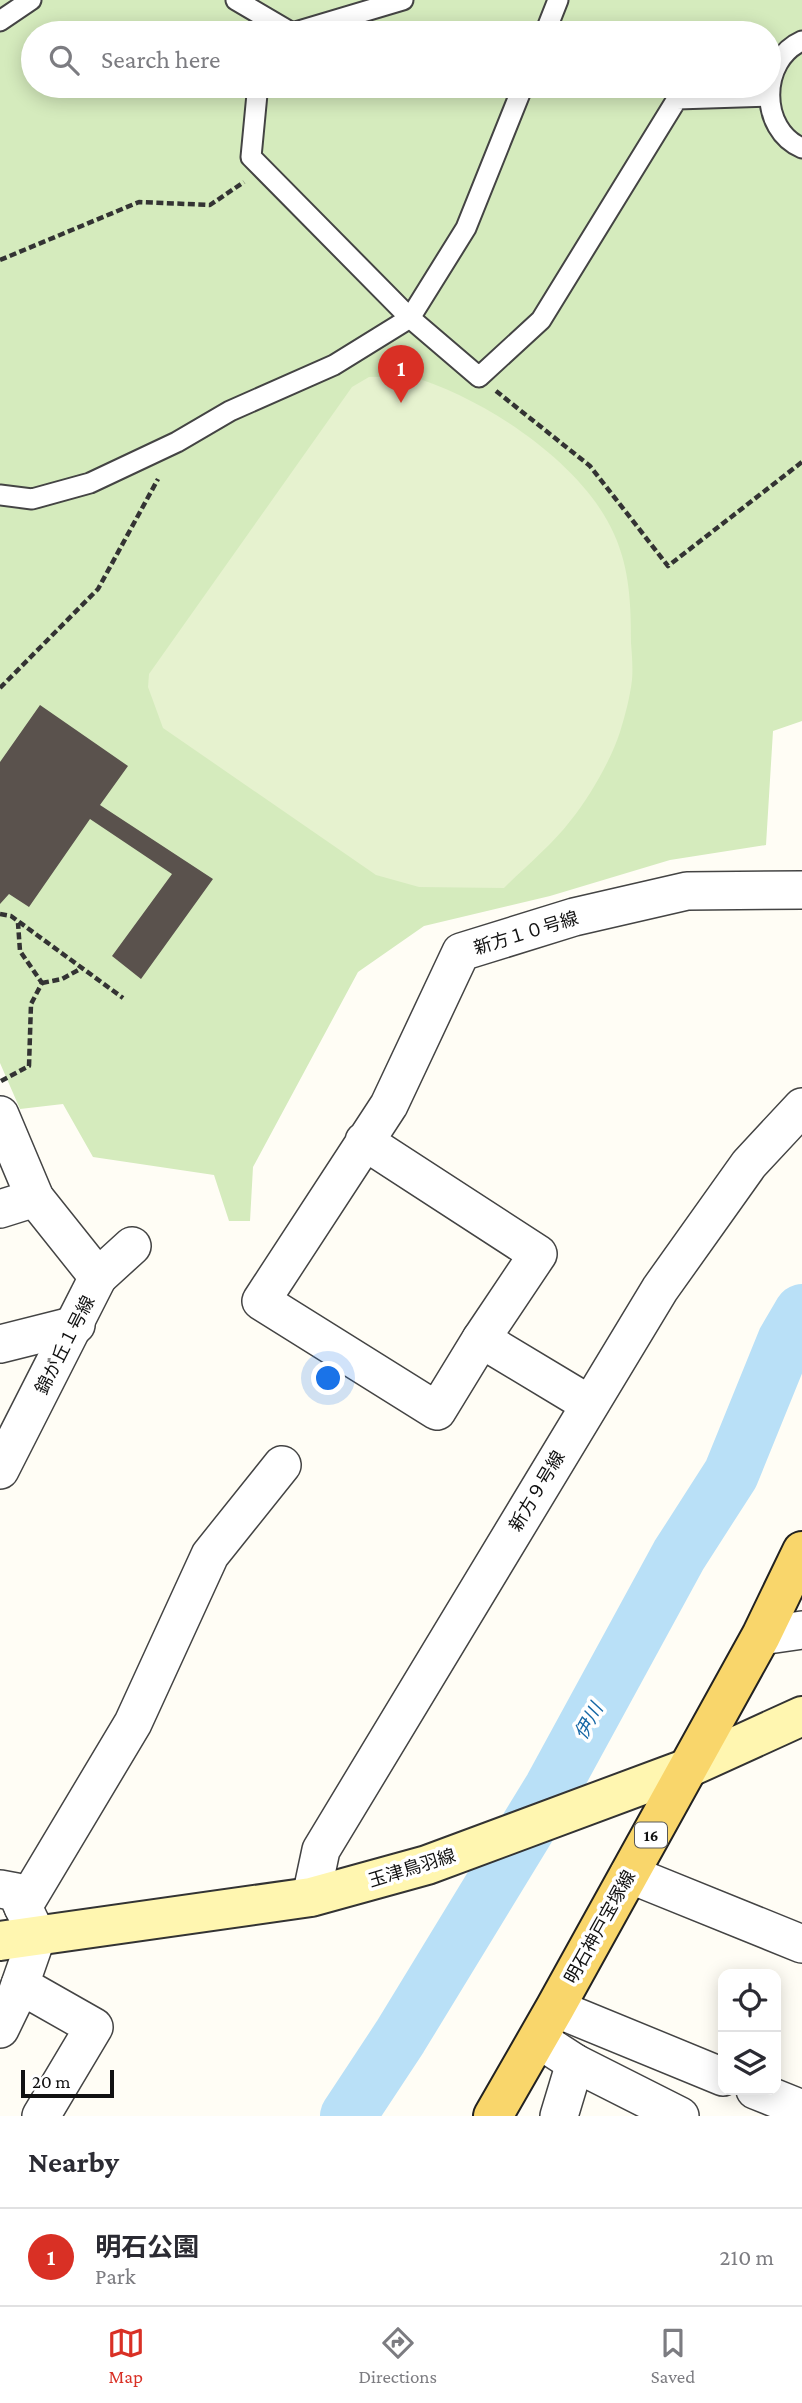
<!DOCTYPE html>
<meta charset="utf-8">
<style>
:root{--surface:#fff;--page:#f2f2f3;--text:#2b2b33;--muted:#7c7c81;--line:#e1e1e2;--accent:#d93025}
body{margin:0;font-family:"Crimson Pro","Noto Sans JP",serif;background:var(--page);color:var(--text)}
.controls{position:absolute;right:21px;bottom:21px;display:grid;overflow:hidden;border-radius:14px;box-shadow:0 4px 18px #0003}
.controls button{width:63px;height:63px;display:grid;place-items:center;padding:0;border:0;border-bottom:2px solid var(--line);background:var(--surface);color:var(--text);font:35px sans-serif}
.scale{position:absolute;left:21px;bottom:18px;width:93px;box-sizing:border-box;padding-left:7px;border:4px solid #111;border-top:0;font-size:19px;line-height:24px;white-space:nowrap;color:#111;-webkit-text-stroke:5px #fff;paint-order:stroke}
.you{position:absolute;left:329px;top:1379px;width:24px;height:24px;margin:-18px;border:5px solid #fff;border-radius:50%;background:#1a73e8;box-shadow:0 0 0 10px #1a73e833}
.badge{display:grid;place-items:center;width:46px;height:46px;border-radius:50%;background:var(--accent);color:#fff;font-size:23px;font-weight:700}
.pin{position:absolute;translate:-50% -58px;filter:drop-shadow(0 2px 4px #0008)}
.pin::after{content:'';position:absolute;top:37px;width:24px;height:21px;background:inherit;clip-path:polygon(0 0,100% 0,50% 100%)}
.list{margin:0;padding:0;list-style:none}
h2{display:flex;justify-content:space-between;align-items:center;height:91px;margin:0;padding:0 28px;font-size:30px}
h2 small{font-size:23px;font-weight:400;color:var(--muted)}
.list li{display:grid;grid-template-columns:46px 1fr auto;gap:21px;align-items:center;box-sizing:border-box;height:98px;padding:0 28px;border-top:2px solid var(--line)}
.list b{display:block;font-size:26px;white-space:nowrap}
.list p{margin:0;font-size:23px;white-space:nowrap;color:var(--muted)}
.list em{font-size:23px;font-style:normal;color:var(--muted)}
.icon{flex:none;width:38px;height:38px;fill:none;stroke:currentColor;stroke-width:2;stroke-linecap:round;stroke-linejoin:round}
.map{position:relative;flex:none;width:802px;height:2116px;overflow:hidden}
.search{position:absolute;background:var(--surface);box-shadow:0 4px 18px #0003;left:21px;right:21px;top:21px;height:77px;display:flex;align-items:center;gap:18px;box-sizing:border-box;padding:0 24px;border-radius:38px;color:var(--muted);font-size:26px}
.sheet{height:189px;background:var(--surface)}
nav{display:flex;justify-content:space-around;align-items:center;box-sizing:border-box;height:98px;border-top:2px solid var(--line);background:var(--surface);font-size:19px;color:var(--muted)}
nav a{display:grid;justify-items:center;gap:4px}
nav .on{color:var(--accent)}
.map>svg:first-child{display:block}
</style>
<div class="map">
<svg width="802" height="2116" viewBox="0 0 802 2116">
<rect width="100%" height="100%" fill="#fffdf5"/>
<path fill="#d5ebbd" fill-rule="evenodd" d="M0,0H802V721L773,731L766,845L670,860L550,896L424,926L358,972L253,1167L250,1221H229L214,1175L93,1157L63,1104L20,1109L0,1063ZM33,33H769V86H33Z"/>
<path fill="#e6f2cf" d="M410,376C483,397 583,463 614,534C630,569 631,606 631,643C632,655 633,669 632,680C630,697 625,716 620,732C611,760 589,798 571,820C552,845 526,866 504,888L419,887L376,875L163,728L148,687L149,674L352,387L369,377Z"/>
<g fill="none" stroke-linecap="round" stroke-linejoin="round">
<polyline stroke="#b9e0f7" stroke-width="56" points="348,2116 400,2037 552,1788 679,1555 731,1474 785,1341 802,1312"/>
</g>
<polygon fill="#5a524d" points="40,705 128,766 100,805 213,879 141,979 112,956 172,874 90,819 29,907 9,894 0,904 0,762"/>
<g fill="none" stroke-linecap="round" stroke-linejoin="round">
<g stroke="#444" stroke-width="23">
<g id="lane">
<polyline points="236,0 292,33 403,0"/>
<polyline points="0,21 31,0"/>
<polyline points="545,33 558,0"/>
<path d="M802,41C759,60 759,130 802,148"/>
<polyline points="262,86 257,94 251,157 410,318 466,228 523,86"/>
<polyline points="0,495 32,499 90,483 177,442 230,411 334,365 410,318 479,377 541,320 677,99 769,96"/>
</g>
</g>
<g stroke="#444" stroke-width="40">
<g id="street">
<polyline points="0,1115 35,1198 98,1277 0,1470"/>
<polyline points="364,1141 538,1254 481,1339 437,1411 261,1301 389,1105 461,952 574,917 687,891 802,890"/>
<polyline points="0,1209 35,1198"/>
<polyline points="98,1277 132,1246"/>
<polyline points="481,1339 589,1404"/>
<polyline points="0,1344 76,1325"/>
<polyline points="761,1636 802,1630"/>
<polyline points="629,1874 802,1944"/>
<polyline points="0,1889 16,1892 37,1936 16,1996 0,2029"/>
<polyline points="311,1897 321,1850 660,1289 749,1164 802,1107"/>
<polyline points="23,1907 133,1723 210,1555 282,1465"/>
<polyline points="20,1985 94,2027 41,2116"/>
<polyline points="555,2008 723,2077"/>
<polyline points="538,2039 575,2063 680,2116"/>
<polyline points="755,2090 802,2109"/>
<polyline points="559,2116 575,2063"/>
</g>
</g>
<g stroke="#333" stroke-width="42">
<polyline id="secondary" points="0,1941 311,1897 427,1865 688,1768 802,1716"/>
</g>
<g stroke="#222" stroke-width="42">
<polyline id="primary" points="493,2116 555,2008 761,1636 802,1551"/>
</g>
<g stroke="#333" stroke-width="4.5" stroke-dasharray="7 3.5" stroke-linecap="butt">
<polyline points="0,260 139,202 210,205 244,182"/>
<polyline points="496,391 590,466 668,566 802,462"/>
<polyline points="0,688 98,589 158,479"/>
<polyline points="0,914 11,916 123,998"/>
<polyline points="42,983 62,979 82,968"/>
<polyline points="1,1081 29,1066 31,1004 42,983 20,951 18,923"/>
</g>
<use href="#lane" stroke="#fff" stroke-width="19"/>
<use href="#street" stroke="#fff" stroke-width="37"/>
<use href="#secondary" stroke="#fff6b0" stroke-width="38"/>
<use href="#primary" stroke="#f9d66b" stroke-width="38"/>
</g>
<g text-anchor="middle" stroke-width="7" stroke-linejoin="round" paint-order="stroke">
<rect fill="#fff" stroke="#585858" stroke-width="2" x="635" y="1822.5" width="32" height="25" rx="5"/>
<g font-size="16" font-weight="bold" fill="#111">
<text x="651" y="1841">16</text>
</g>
<g font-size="18" fill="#111" stroke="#fff">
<text transform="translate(526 933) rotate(-17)" y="6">新方１０号線</text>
<text transform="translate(65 1345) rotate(-63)" y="6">錦が丘１号線</text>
<text transform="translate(537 1491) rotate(-59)" y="6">新方９号線</text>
<text transform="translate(412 1868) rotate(-17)" y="6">玉津鳥羽線</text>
<text transform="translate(600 1927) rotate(-61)" y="6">明石神戸宝塚線</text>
</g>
<g font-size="19" font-style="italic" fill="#1768a6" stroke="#fff">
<text transform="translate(588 1721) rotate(-61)" y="7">伊川</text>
</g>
</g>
</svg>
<div class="controls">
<button><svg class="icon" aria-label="locate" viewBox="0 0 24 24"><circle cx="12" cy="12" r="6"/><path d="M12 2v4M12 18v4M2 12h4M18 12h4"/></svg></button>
<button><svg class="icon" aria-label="layers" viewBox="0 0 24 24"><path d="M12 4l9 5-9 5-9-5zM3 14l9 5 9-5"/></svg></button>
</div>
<div class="scale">20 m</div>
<div class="you"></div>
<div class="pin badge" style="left:401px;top:403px">1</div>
<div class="search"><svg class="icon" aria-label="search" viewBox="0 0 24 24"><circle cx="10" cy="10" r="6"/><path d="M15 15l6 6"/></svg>Search here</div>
</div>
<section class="sheet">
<h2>Nearby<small></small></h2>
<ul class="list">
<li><span class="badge">1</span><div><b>明石公園</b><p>Park</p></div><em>210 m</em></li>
</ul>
</section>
<nav>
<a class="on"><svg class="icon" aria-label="map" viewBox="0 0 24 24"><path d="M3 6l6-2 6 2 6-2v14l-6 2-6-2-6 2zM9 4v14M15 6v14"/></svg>Map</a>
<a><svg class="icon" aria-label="directions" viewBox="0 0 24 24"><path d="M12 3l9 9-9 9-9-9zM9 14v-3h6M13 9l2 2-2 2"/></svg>Directions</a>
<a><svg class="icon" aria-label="saved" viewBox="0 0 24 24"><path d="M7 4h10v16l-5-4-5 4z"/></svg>Saved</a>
</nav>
